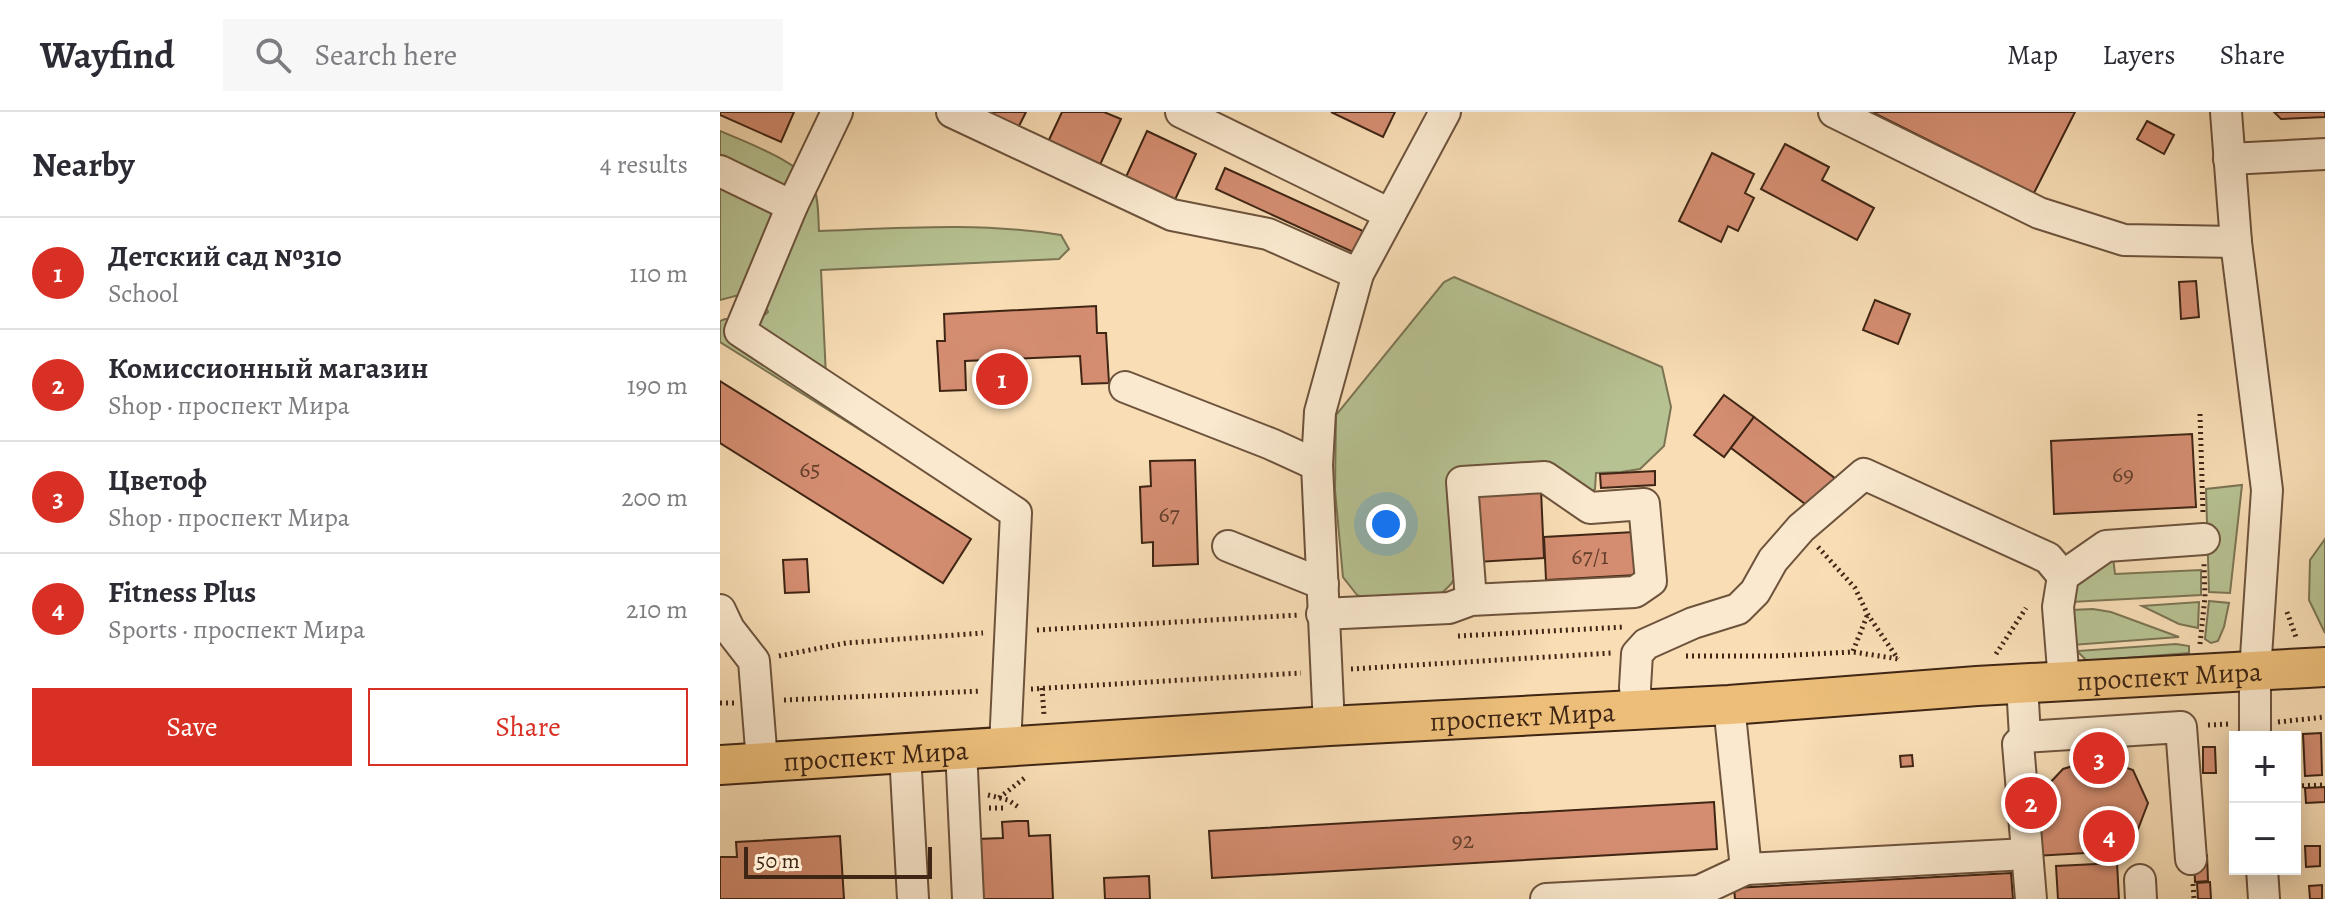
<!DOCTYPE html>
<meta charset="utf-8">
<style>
:root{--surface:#fff;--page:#f7f7f7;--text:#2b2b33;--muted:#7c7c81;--line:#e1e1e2;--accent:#d93025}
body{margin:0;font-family:Alegreya,serif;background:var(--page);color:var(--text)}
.controls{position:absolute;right:24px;bottom:24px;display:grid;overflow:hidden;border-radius:0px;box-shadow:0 4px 20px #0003}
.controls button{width:72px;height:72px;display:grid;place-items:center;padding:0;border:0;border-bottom:2px solid var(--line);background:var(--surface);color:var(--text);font:40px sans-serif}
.scale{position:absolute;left:24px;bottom:20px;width:188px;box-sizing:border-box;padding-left:8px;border:4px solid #3f2514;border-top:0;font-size:22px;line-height:28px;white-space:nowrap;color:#3f2514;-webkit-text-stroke:6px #fae9cf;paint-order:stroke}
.you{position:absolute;left:666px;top:412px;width:28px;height:28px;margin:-20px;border:6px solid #fff;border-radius:50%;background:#1a73e8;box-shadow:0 0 0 12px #1a73e833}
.badge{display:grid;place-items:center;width:52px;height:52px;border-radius:50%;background:var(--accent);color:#fff;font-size:26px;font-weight:700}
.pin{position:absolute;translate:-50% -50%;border:4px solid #fff;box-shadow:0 2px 8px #0006}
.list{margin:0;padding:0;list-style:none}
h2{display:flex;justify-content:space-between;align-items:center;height:104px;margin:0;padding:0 32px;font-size:34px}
h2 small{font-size:26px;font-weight:400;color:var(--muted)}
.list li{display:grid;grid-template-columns:52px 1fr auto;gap:24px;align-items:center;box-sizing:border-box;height:112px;padding:0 32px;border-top:2px solid var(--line)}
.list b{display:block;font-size:30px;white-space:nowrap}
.list p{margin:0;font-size:26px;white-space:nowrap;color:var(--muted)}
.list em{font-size:26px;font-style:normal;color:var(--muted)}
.actions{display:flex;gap:16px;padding:24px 32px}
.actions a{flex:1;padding:18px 0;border:2px solid var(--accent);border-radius:0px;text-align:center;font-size:28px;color:var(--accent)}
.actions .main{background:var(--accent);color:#fff}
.icon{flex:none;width:44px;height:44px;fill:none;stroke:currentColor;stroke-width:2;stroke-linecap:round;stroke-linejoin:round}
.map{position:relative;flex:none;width:1605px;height:787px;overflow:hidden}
header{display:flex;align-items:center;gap:48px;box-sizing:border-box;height:112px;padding:0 40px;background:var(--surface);border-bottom:2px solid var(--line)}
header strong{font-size:38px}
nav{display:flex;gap:44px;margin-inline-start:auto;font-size:28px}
.search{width:560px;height:72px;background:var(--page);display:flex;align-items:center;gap:20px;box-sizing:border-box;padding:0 28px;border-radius:0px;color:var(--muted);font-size:30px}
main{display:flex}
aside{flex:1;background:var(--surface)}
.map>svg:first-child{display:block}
</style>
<header>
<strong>Wayfind</strong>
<div class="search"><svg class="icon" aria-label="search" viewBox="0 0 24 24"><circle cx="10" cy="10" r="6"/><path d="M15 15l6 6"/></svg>Search here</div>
<nav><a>Map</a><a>Layers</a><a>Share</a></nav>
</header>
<main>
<aside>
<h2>Nearby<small>4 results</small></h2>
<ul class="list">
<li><span class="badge">1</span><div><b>Детский сад №310</b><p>School</p></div><em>110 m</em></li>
<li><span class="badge">2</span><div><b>Комиссионный магазин</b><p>Shop · проспект Мира</p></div><em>190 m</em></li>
<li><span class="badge">3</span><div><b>Цветоф</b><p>Shop · проспект Мира</p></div><em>200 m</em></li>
<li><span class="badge">4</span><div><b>Fitness Plus</b><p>Sports · проспект Мира</p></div><em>210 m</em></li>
</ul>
<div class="actions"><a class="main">Save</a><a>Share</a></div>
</aside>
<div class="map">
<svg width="1605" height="787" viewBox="0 0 1605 787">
<rect width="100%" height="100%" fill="#f8ddb5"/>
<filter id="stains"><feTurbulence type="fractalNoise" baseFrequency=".0025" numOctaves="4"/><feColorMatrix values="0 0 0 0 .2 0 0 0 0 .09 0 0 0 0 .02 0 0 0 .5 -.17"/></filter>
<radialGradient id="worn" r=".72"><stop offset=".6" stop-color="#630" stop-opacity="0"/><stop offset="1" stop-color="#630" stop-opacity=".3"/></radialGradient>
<g fill="#b7c292" stroke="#7b7453" stroke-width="2">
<path d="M0,19C24,29 82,51 93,74C99,86 98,105 99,119C180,116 261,110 341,123L349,137L339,147L101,158L106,265L236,378L0,230V209L5,207L38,208L48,200L42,188L19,183L0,188Z"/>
<polygon points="734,165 942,255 951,295 944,334 920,357 901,360 876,361 875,377 869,384 828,354 740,458 731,472 715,488 663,492 637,483 623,465 615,378 616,303 724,170"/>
<polygon points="1522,373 1510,481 1489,480 1486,377"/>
<polygon points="1605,427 1605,521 1589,488 1590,448"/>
<polygon points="1393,445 1395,462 1481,458 1481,483 1351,490 1354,470"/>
<polygon points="1489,489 1509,491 1504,515 1498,529 1491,531 1485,527"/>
<polygon points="1479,490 1478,516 1459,512 1422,494"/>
<polygon points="1373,497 1391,500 1459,525 1352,533 1351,498"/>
<polygon points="1456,532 1469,534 1469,541 1367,549 1357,539"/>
</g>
<g fill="#d48d71" stroke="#3f2514" stroke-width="2">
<polygon points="0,0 74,0 61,30 0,3"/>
<polygon points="257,0 306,0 297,18"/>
<polygon points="342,0 384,0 401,7 379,55 327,32"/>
<polygon points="611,0 675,0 663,25"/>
<polygon points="1152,0 1355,0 1314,81"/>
<polygon points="1554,0 1605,0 1605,5 1561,7"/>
<polygon points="1427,9 1454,23 1444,42 1417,27"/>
<polygon points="427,19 476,42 454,90 405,67"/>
<polygon points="1065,32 1109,55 1102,68 1154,96 1137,128 1041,77"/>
<polygon points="992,41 1034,62 1025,81 1034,86 1018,119 1008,114 1001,130 959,109"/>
<polygon points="505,56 643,119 633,140 496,77"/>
<polygon points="1476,169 1479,205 1461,207 1459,170"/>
<polygon points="1155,188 1190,202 1178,232 1143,218"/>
<polygon points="376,194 377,221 386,221 389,271 362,272 360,244 245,249 246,278 220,279 217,229 225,229 224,202"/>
<polygon points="0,269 251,427 223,471 0,331"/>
<polygon points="1004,283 1034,305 1004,345 974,323"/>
<polygon points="1034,305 1116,367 1093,398 1011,336"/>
<polygon points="1472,322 1476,395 1334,402 1331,329"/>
<polygon points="475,348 478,452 433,454 433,430 422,431 420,375 431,374 430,349"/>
<polygon points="935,359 935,373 881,376 880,362"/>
<polygon points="821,378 824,446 757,450 753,382"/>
<polygon points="914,420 917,463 826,468 824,425"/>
<polygon points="87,447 89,480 65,481 63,448"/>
<polygon points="1601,621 1602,663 1585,664 1583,622"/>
<polygon points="1483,635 1495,635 1496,661 1483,661"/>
<polygon points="1192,643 1193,654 1181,655 1180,644"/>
<polygon points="1379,646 1413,658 1428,691 1415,725 1383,740 1315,744 1311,691 1343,657"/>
<polygon points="1605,675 1605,690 1586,691 1585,676"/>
<polygon points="994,690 997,737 492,766 489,719"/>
<polygon points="297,709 308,709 309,724 330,723 333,787 260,787 257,727 283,726 282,710"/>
<polygon points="120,724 124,787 0,787 0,745 17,745 16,730"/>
<polygon points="1585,734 1600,734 1600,754 1586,755"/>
<polygon points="1487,743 1488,769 1475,770 1474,744"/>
<polygon points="1397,751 1399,787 1338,787 1336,754"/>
<polygon points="1291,761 1293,787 1015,787 1014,776"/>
<polygon points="429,764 430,787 385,787 384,766"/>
<polygon points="1490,770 1491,787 1478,787 1477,771"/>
<polygon points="1602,773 1602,787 1590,787 1589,774"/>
</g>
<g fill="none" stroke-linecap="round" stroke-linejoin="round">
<g stroke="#6d533c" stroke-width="34">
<g id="minor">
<polyline points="117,0 72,94 20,219 296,401 285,634"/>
<polyline points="232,0 452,103 548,122 638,162"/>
<polyline points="461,0 670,102"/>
<polyline points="1114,0 1319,101 1404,128 1516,130"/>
<polyline points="1506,0 1516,130 1547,378 1535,560 1535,625"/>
<polyline points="1509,47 1605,42"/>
<polyline points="0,59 72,94"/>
<polyline points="405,275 551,332 597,353"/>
<polyline points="508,434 603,472"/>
<polyline points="0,498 9,517 34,549 42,650"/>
<polyline points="602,502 729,496 751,488 915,480 931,469 924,392 870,396 825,365 742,370 751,488"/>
<polyline points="1344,570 1338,495 1343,464 1386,434 1484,427"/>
<polyline points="1302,572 1305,625 1298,632 1311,787"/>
<polyline points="917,598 915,575 917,542 926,532 973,511 1018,497 1035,480 1053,448 1081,416 1144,362 1328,446 1343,464"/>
<polyline points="609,614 597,353 600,300 638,162 725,0"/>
<polyline points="1305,625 1461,615 1471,747"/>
<polyline points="241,637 248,787"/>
<polyline points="185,641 193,787"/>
<polyline points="1026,757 1307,742"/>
<polyline points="1542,757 1544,787"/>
<polyline points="1420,768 1421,787"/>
<polyline points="826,787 979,779"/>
<polyline points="977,787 979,779 1026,757 1009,593"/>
</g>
</g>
<g stroke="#3f2514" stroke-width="42">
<g id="major">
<path id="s1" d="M0,653L609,614L1009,593L1257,574L1605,555"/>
</g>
</g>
<g stroke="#3f2514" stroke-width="5" stroke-dasharray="2 4" stroke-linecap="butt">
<polyline points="1480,302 1483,401"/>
<polyline points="1098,435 1135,476 1148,503 1178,547"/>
<polyline points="1567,500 1577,528"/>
<polyline points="317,518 579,503"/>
<polyline points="738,524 904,515"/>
<polyline points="1480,532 1485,485 1484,451"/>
<polyline points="1133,539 1147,504"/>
<polyline points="1276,542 1306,496"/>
<polyline points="59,544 126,531 263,521"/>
<polyline points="966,544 1054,544 1133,540 1179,547"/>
<polyline points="631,557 892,541"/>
<polyline points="322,576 324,603"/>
<polyline points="311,577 581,561"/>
<polyline points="64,588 261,579"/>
<polyline points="0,591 14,591"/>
<polyline points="1558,610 1605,605"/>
<polyline points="1488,613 1510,612"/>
<polyline points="1576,674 1605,673"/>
<polyline points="268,683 288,688 300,696"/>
<polyline points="279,686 307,664"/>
<polyline points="269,696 286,696"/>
<polyline points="1473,772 1474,787"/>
</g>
<use href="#minor" stroke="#fae9cf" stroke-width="30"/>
<use href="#major" stroke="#ecbe7a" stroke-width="38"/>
</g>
<g text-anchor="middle" stroke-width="7" stroke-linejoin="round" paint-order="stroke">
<g font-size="24" fill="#643f2b">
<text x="90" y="365">65</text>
<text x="1403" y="370">69</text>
<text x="449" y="410">67</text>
<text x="870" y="452">67/1</text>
<text x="743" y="736">92</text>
</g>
<g font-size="28" fill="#3f2514" stroke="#fae9cf">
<text dy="10" stroke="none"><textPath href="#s1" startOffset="1452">проспект Мира</textPath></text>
<text dy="10" stroke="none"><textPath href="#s1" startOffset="804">проспект Мира</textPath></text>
<text dy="10" stroke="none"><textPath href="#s1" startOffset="156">проспект Мира</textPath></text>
</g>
</g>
<rect width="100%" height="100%" filter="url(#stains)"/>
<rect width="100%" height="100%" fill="url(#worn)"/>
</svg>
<div class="controls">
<button>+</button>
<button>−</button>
</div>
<div class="scale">50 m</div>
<div class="you"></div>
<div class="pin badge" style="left:282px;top:267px">1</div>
<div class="pin badge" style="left:1311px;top:691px">2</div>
<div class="pin badge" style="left:1379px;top:646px">3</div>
<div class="pin badge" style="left:1389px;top:724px">4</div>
</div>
</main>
